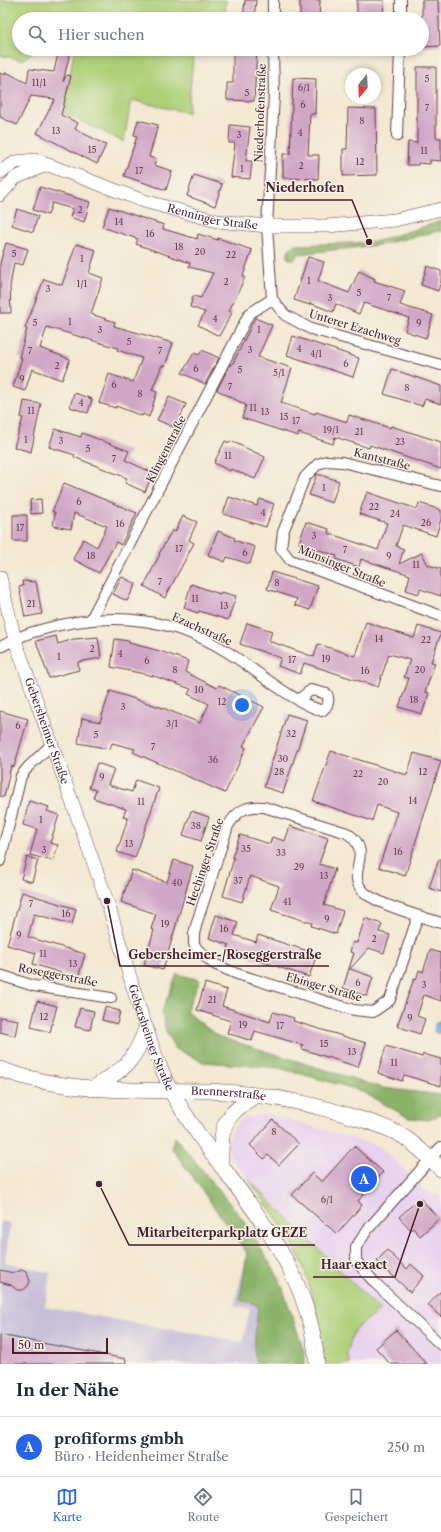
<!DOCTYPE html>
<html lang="de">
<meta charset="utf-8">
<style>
:root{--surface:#fff;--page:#f2f2f3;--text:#1f2937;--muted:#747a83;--line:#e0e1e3;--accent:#2563eb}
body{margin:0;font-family:"Libre Caslon Text",serif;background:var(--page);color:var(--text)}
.compass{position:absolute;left:345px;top:68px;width:36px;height:36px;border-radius:50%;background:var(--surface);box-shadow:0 2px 6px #0003;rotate:198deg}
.scale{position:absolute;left:12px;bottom:10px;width:96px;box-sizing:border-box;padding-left:4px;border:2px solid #4a1f2b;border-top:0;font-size:11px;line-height:14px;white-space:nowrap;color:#4a1f2b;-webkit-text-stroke:3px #f7f3e8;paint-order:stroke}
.you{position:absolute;left:242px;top:705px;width:14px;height:14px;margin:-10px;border:3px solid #fff;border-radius:50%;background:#1a73e8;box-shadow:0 0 0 6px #1a73e833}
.badge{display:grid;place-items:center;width:26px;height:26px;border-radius:50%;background:var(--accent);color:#fff;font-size:13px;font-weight:700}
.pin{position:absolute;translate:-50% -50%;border:2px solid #fff;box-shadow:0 1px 4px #0006}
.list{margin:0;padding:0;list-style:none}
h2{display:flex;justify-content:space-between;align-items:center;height:52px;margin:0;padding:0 16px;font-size:17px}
h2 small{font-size:13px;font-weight:400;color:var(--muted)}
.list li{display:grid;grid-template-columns:26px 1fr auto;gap:12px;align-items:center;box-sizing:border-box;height:60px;padding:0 16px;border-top:1px solid var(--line)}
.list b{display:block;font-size:15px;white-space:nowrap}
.list p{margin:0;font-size:13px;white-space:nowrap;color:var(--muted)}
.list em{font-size:13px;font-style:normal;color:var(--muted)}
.icon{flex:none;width:22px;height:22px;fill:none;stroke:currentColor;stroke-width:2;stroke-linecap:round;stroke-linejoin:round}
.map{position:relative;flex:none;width:441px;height:1364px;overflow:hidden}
.search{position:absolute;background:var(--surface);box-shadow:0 2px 6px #0003;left:12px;right:12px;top:12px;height:44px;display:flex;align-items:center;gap:10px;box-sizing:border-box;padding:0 14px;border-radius:22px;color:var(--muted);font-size:15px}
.sheet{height:112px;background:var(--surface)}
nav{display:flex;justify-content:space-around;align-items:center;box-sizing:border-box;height:56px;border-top:1px solid var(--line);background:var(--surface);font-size:11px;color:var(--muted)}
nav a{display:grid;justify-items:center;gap:2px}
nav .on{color:var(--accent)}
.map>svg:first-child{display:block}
</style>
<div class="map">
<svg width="441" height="1364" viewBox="0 0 441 1364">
<rect width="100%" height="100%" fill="#f7f3e8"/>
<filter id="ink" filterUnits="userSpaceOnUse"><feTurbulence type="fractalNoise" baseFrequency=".025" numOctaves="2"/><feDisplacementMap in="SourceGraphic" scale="8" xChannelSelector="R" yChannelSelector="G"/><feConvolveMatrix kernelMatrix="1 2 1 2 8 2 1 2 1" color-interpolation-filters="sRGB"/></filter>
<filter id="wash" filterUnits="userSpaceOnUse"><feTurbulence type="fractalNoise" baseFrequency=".012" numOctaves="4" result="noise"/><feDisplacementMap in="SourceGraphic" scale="16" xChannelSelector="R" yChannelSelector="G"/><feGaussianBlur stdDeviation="0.9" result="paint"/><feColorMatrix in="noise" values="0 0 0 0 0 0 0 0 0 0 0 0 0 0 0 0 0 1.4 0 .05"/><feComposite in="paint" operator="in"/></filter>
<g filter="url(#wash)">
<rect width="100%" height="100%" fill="#f3e8d2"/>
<polygon fill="#e7d2ef" points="269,1114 379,1146 413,1178 423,1190 441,1197 441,1364 350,1364 347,1353 354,1330 379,1311 249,1180 231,1157 226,1142 232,1131 242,1118"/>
<polygon fill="#c8bfd8" points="0,1221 10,1223 5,1262 51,1273 45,1307 243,1342 250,1309 234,1306 244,1265 240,1300 258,1305 254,1347 256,1364 0,1364"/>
<g fill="#adcf77" stroke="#7c7751">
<polygon points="0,0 226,0 225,19 19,19 19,49 37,49 22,60 0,55"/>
<polygon points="74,49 194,49 188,113 131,100 124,142 64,113"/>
<path d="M249,1180L380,1310L354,1330L347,1353L350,1364H324C321,1331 314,1297 303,1266C291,1235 268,1207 249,1180Z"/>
</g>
<g fill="#8ab268" stroke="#6a684a">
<polygon points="441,221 441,233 439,231 379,245 298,254 294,260 287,258 289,249 296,245 374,242"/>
<polygon points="177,974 200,980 186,1011 217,1036 383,1088 441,1095 441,1114 429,1120 409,1118 359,1090 279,1068 203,1062 175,1049 166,1032 162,1011"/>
<polygon points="175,1137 245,1222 280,1280 305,1354 305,1364 256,1364 254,1347 258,1305 240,1300 247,1253 171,1147"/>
</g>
<polygon fill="#6cace0" stroke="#5b6686" points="441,1020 441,1034 434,1032 435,1024"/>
<g id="blocks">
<g fill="#d0a6c6">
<polygon points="245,0 256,0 254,19 243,19"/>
<polygon points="300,0 320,0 319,19 300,19"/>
<polygon points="357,0 384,0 383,15 357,14"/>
<polygon points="422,0 438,0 440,46 422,47"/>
<polygon points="59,49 71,49 63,82 67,75 71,76 61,115 78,123 75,129 106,145 97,164 37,133 55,99 31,96 17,125 0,117 0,73 5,75 6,72 27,83 29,69 54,72"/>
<polygon points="233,49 257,49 254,101 227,100 227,83 233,83"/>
<polygon points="417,67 436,67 436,138 441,138 441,161 430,160 430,164 418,163 418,165 407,165 408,142 417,143"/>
<polygon points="293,78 316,79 315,114 310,114 308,155 319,155 318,179 283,178 283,154 290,154"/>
<polygon points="348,108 376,109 377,175 343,176 343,149 347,149"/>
<polygon points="138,120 158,125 149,157 156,159 154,165 172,171 166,190 124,176 137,136 134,135"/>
<polygon points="230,125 250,127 246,161 252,161 250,179 231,177 235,143 229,143"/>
<polygon points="194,175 222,184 215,206 187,196"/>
<polygon points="40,187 90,202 84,222 70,217 73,209 52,203 48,215 33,210"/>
<polygon points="109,207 164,225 163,229 197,239 198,234 218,240 218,238 252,250 243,276 245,277 229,311 232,313 219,336 198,325 205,312 190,307 193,296 201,298 213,273 189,267 190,263 136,244 138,239 102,227"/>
<polygon points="17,209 38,216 33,232 12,225"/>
<polygon points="6,243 28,249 23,265 14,263 10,286 11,313 0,313 0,263"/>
<polygon points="76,244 96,250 89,273 103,278 91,314 115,322 114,326 173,343 165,366 162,365 152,390 157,392 149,417 143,414 142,416 116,406 116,408 99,403 109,374 133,382 142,358 117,350 118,348 47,327 40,348 70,359 62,380 32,369 25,391 13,387 22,358 19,357 27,329 25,328 44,279 62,285"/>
<polygon points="308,257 324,262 318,281 349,293 359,271 375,279 374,281 405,291 400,305 433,315 426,338 405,331 409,318 364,303 359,314 336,304 333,312 310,303 310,305 294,300"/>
<polygon points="427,266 441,271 441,281 438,291 421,285"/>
<polygon points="255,318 272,325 258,357 292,368 281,403 315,414 316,412 347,422 349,415 390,428 391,426 441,442 441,469 370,445 369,448 335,437 333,444 299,433 298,436 242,418 246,405 217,390 230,364 232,365"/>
<polygon points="293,336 359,358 353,377 287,355"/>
<polygon points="202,350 219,358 205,384 182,373 194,353 199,355"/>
<polygon points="392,369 441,386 441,404 425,399 422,406 384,394"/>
<polygon points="74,393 92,399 88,413 70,407"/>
<polygon points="169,397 186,404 176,428 157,420"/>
<polygon points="24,401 41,404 31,452 14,447 23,418 21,418"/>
<polygon points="55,429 81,437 82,433 129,451 125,460 153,473 145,492 125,483 127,478 74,457 75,455 49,447"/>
<polygon points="225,441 230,443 231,441 265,457 255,479 231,469 230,471 214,463"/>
<polygon points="317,474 339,481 332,503 309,495"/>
<polygon points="64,483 137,513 121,545 116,542 99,573 73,559 83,539 97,547 107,526 74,513 71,529 53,526 55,512 52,512"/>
<polygon points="367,492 417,509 419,503 441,510 441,519 436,536 403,525 396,546 404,549 399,564 422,553 428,565 441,569 441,596 420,589 419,594 406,590 410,575 361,559 359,567 336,559 337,556 299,543 306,522 329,529 328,533 378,550 387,523 359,514"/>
<polygon points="229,497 257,506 260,499 274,504 266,527 223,514"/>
<polygon points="41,499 42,513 31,514 30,500"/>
<rect x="13" y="515" width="14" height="26"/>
<polygon points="183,516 197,522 189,540 194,543 165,598 144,586 160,554 159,554 172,530 175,532"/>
<polygon points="218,531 235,538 234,540 255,547 250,564 227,557 225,562 208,555"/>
<polygon points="272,572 318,586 310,610 295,605 297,599 267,589"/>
<polygon points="122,577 136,584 127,601 113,594"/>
<polygon points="22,581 36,582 42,614 25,617 19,587 23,586"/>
<polygon points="191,584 220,594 221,592 236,596 228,620 199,611 198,613 184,608"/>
<polygon points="366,622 414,638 418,626 441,633 431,662 435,663 425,692 429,693 422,714 399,707 409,678 404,677 410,660 389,654 378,687 304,663 300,674 278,666 281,658 240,644 247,623 272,631 269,641 314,657 318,644 355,656"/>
<polygon points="56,636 58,644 74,639 98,637 101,658 78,662 79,670 49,678 36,641"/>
<polygon points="115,639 129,641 129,643 160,651 188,661 185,672 217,688 219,685 264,707 243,746 246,748 225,793 133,752 135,749 112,743 110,749 78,743 82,718 100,722 110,691 163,708 200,723 209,704 188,694 191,689 154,676 111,667"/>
<polygon points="0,711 28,719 14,767 11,766 4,797 0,796"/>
<polygon points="287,714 307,720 283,793 264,787"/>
<polygon points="331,751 407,775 414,753 441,761 405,876 379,867 397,812 377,805 372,821 313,801"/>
<polygon points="97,763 114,769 108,785 132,792 136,780 159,788 135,858 117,852 128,818 123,817 126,809 93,798 96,790 89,788"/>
<polygon points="29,801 49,807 47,811 59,815 50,843 58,845 53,861 30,855 37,829 23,825"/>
<polygon points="191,811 209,817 201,841 183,835"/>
<polygon points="290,826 328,838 319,864 335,869 324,905 343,911 336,934 311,926 312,923 271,910 279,886 250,876 242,902 223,896 234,858 232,857 240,835 270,844 272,837 285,841"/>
<polygon points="27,857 38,860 32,882 21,879"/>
<polygon points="439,859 441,859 441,892 429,888"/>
<polygon points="174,860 193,866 163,970 144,965 154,930 151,929 156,914 121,902 132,870 167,882"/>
<polygon points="22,892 76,909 72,924 34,914 28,937 85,954 78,978 33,964 36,953 7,945"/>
<polygon points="216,915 238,922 234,935 256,942 258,935 317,954 309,977 251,958 251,956 228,949 229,945 209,938"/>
<polygon points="365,918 382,924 379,932 390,935 384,953 369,948 350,969 373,977 367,996 343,988 354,953 350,952 353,942 357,943"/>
<polygon points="430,950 441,953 441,1001 424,995 417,1016 425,1019 420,1034 397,1026 414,979 416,980 419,970 423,972"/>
<polygon points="205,983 227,990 222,1006 270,1022 273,1012 294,1018 293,1021 366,1043 358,1067 302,1049 303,1045 255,1031 252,1041 227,1033 231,1021 197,1010"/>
<polygon points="37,1001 57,1006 50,1032 31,1027"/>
<polygon points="105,1007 120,1011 117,1024 102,1020"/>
<polygon points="80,1008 94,1011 90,1030 75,1027"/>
<polygon points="0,1017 18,1020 15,1036 0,1032"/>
<polygon points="386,1046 422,1057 423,1054 441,1059 441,1086 404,1075 402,1081 378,1073"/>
<polygon points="273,1120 299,1144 279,1165 268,1155 264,1159 250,1145"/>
<polygon points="354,1146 383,1172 358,1201 362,1205 337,1234 292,1195 312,1173 322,1182"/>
<polygon points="420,1198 439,1219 420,1236 413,1228 411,1230 399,1217"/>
<polygon points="387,1250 407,1269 411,1264 424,1276 410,1292 377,1261"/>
<polygon points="0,1270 14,1273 22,1270 27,1273 30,1281 28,1286 23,1290 17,1290 11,1285 0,1282"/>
<polygon points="441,1291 441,1317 428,1305"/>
<polygon points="396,1330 427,1364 390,1364 376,1348"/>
<polygon points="0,1335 126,1359 125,1364 0,1364"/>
</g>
</g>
</g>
<g filter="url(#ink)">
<use href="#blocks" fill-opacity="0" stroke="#633d44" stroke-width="1"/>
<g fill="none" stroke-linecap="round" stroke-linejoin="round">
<g stroke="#633d44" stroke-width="12">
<g id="minor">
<polyline points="273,0 273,19"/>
<polyline points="401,19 401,0"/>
<polyline points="273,49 274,95 267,226 272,299 285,315 311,329 441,365"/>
<polyline points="397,136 400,49"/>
<polyline points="441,486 342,462 327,461 318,464 305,477 283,532 281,548 290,560 441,616"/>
<polyline points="91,619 249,314 272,299"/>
<path d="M0,647C11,642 22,635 33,632C101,611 168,614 229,653C259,672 288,699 322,711C328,706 330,701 327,694L311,690L298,700"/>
<polyline points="0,861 21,776 28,767 52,744"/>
<path d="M418,916L390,1000L373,1012L354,1010L237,974L214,964L197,949L194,944V934L197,922L228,826C237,811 246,805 264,807L347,833C375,852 346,872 362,890C374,904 423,917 441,923"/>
<polyline points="0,975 34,986 111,998"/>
<polyline points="441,1147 368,1229 356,1247 356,1261 375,1283 441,1345"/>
</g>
</g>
<g stroke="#633d44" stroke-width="14">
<g id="tertiary">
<path id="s1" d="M0,172L16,162L35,160L144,201L217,221L267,226H327L395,220L441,209"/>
<polyline points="0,195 15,178 46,165"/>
<path id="s2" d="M0,577L15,640L107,901L139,1007L156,1056L171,1091"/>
</g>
</g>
<g stroke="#633d44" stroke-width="16">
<g id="secondary">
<path id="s3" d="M0,1069C67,1094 138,1090 209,1091C259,1093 309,1102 357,1118C371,1122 386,1127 399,1134C415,1143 428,1157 441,1169"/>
<path d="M92,1089C124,1068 132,1066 146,1029"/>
<path d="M171,1091C224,1185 308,1249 317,1364"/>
<path d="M221,1166C221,1126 221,1118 256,1095"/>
</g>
</g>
<use href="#minor" stroke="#fff" stroke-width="10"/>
<use href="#tertiary" stroke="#fff" stroke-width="13"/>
<use href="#secondary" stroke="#fff" stroke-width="15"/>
</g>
</g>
<g text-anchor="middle" stroke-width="3" stroke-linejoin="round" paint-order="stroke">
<g font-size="9" fill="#6c4152">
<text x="427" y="82">5</text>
<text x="39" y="86">11/1</text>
<text x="304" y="91">6/1</text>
<text x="247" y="96">5</text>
<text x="303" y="108">6</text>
<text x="427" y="111">7</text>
<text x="362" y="124">8</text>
<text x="56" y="134">13</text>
<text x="300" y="136">4</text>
<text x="239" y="138">3</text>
<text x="92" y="153">15</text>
<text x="424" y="154">11</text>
<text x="360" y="165">12</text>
<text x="301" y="169">2</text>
<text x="242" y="172">1</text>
<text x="139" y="174">17</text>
<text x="80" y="213">2</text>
<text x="119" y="225">14</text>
<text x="150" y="237">16</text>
<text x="179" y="250">18</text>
<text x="200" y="255">20</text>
<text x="14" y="257">5</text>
<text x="231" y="258">22</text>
<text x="82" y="262">1</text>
<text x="309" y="284">1</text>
<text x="226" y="285">2</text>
<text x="82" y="287">1/1</text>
<text x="48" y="292">3</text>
<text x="359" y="296">5</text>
<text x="330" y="301">3</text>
<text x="389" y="301">7</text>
<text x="215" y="322">4</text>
<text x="70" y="325">1</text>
<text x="35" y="326">5</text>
<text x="419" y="326">9</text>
<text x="100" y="333">3</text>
<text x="259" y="333">1</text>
<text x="129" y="345">5</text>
<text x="299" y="352">4</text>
<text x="250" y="353">3</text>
<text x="30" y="354">7</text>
<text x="160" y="354">7</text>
<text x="316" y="357">4/1</text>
<text x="346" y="367">6</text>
<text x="57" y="369">2</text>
<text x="196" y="372">6</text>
<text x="240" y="373">5</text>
<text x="279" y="376">5/1</text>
<text x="22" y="382">9</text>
<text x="114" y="388">6</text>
<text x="230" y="390">7</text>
<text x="407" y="391">8</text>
<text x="140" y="397">8</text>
<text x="81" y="406">4</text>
<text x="253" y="411">11</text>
<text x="31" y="414">11</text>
<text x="265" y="415">13</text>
<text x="284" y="420">15</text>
<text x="296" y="424">17</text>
<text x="331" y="433">19/1</text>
<text x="359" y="435">21</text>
<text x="26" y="443">1</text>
<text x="61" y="444">3</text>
<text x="400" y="445">23</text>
<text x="88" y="452">5</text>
<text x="228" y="459">11</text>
<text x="114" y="462">7</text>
<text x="324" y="491">1</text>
<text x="79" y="505">6</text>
<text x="374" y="510">22</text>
<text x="263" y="516">4</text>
<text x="395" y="517">24</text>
<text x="426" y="526">26</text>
<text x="120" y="527">16</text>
<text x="20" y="531">17</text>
<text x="314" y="539">3</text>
<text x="179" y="552">17</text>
<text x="345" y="553">7</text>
<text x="245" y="556">6</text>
<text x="91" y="559">18</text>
<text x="389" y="559">9</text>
<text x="416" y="568">11</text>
<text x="160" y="585">7</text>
<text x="277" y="586">8</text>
<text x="195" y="602">11</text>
<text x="31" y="607">21</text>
<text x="224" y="609">13</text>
<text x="379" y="642">14</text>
<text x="426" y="643">22</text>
<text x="92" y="652">2</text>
<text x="120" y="657">4</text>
<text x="59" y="660">1</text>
<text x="326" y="662">19</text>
<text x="292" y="663">17</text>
<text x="147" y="664">6</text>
<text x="175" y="673">8</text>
<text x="420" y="673">20</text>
<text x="365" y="674">16</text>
<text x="199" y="693">10</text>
<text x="414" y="703">18</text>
<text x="222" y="705">12</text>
<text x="123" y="710">3</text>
<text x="172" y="727">3/1</text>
<text x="18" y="729">6</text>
<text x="291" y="737">32</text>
<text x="96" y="738">5</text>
<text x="153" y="750">7</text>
<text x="283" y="762">30</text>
<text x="213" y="763">36</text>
<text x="279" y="775">28</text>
<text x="423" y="775">12</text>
<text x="358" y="777">22</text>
<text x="102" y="780">9</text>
<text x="383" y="785">20</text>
<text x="413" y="804">14</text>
<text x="141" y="805">11</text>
<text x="41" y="823">1</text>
<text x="196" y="829">38</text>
<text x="129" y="847">13</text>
<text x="246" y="852">35</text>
<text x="44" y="853">3</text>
<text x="398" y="855">16</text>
<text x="281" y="856">33</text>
<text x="299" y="870">29</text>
<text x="324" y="879">13</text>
<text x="238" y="884">37</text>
<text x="177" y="886">40</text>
<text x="287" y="905">41</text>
<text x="31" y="907">7</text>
<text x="66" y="917">16</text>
<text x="327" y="922">9</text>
<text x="165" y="927">19</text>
<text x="224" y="932">16</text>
<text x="19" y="938">9</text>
<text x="374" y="942">2</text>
<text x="43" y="957">11</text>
<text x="73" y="967">13</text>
<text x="358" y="986">6</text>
<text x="424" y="988">3</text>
<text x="212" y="1003">21</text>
<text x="44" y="1020">12</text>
<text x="410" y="1021">9</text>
<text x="243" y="1028">19</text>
<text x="280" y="1029">17</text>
<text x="324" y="1047">15</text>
<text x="352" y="1055">13</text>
<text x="394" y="1066">11</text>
<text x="274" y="1135">8</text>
<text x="327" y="1203">6/1</text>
</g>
<g font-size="11" fill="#4a1f2b" stroke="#f7f3e8">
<text transform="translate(260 113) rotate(-88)" y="4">Niederhofenstraße</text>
<text dy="4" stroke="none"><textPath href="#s1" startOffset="225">Renninger Straße</textPath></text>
<text transform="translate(355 327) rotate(17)" y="4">Unterer Ezachweg</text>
<text transform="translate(166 449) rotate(-63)" y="4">Klingenstraße</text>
<text transform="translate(382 459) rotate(14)" y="4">Kantstraße</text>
<text transform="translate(342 566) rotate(22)" y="4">Münsinger Straße</text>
<text transform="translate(202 629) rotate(24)" y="4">Ezachstraße</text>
<text dy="4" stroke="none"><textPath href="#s2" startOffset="161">Gebersheimer Straße</textPath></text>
<text transform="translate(205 862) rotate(-71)" y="4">Hechinger Straße</text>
<text transform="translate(58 975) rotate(11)" y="4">Roseggerstraße</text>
<text transform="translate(324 987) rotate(16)" y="4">Ebinger Straße</text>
<text dy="4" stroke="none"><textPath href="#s2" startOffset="485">Gebersheimer Straße</textPath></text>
<text dy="4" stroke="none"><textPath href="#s3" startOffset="231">Brennerstraße</textPath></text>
</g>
</g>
<path fill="none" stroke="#4a1f2b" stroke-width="1.5" d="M369 242L352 200H257M107 901L120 966H329M99 1184L129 1245H315M420 1204L395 1277H313"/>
<g fill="#4a1f2b" stroke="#f7f3e8" stroke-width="1.5">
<circle cx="369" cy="242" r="4"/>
<circle cx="107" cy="901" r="4"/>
<circle cx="99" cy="1184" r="4"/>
<circle cx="420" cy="1204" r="4"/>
</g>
<g font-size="12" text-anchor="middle" font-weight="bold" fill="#4a1f2b" stroke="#f7f3e8" stroke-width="3" stroke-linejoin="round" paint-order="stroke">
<text x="305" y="192">Niederhofen</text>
<text x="225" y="959">Gebersheimer-/Roseggerstraße</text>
<text x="222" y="1237">Mitarbeiterparkplatz GEZE</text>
<text x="354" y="1269">Haar exact</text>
</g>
</svg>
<svg class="compass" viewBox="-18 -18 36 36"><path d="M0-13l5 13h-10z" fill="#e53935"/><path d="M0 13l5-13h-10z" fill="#747a83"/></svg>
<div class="scale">50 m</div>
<div class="you"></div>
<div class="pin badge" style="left:364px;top:1179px">A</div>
<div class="search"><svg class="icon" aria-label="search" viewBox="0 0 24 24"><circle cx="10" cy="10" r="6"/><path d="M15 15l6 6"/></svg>Hier suchen</div>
</div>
<section class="sheet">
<h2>In der Nähe<small></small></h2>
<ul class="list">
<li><span class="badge">A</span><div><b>profiforms gmbh</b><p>Büro · Heidenheimer Straße</p></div><em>250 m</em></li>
</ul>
</section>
<nav>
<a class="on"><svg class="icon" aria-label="map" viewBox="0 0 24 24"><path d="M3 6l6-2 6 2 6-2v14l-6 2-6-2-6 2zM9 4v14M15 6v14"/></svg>Karte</a>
<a><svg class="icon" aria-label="directions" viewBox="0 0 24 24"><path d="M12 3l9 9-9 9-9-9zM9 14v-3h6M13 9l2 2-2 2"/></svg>Route</a>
<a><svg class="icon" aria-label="saved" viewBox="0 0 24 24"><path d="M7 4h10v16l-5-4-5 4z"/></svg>Gespeichert</a>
</nav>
